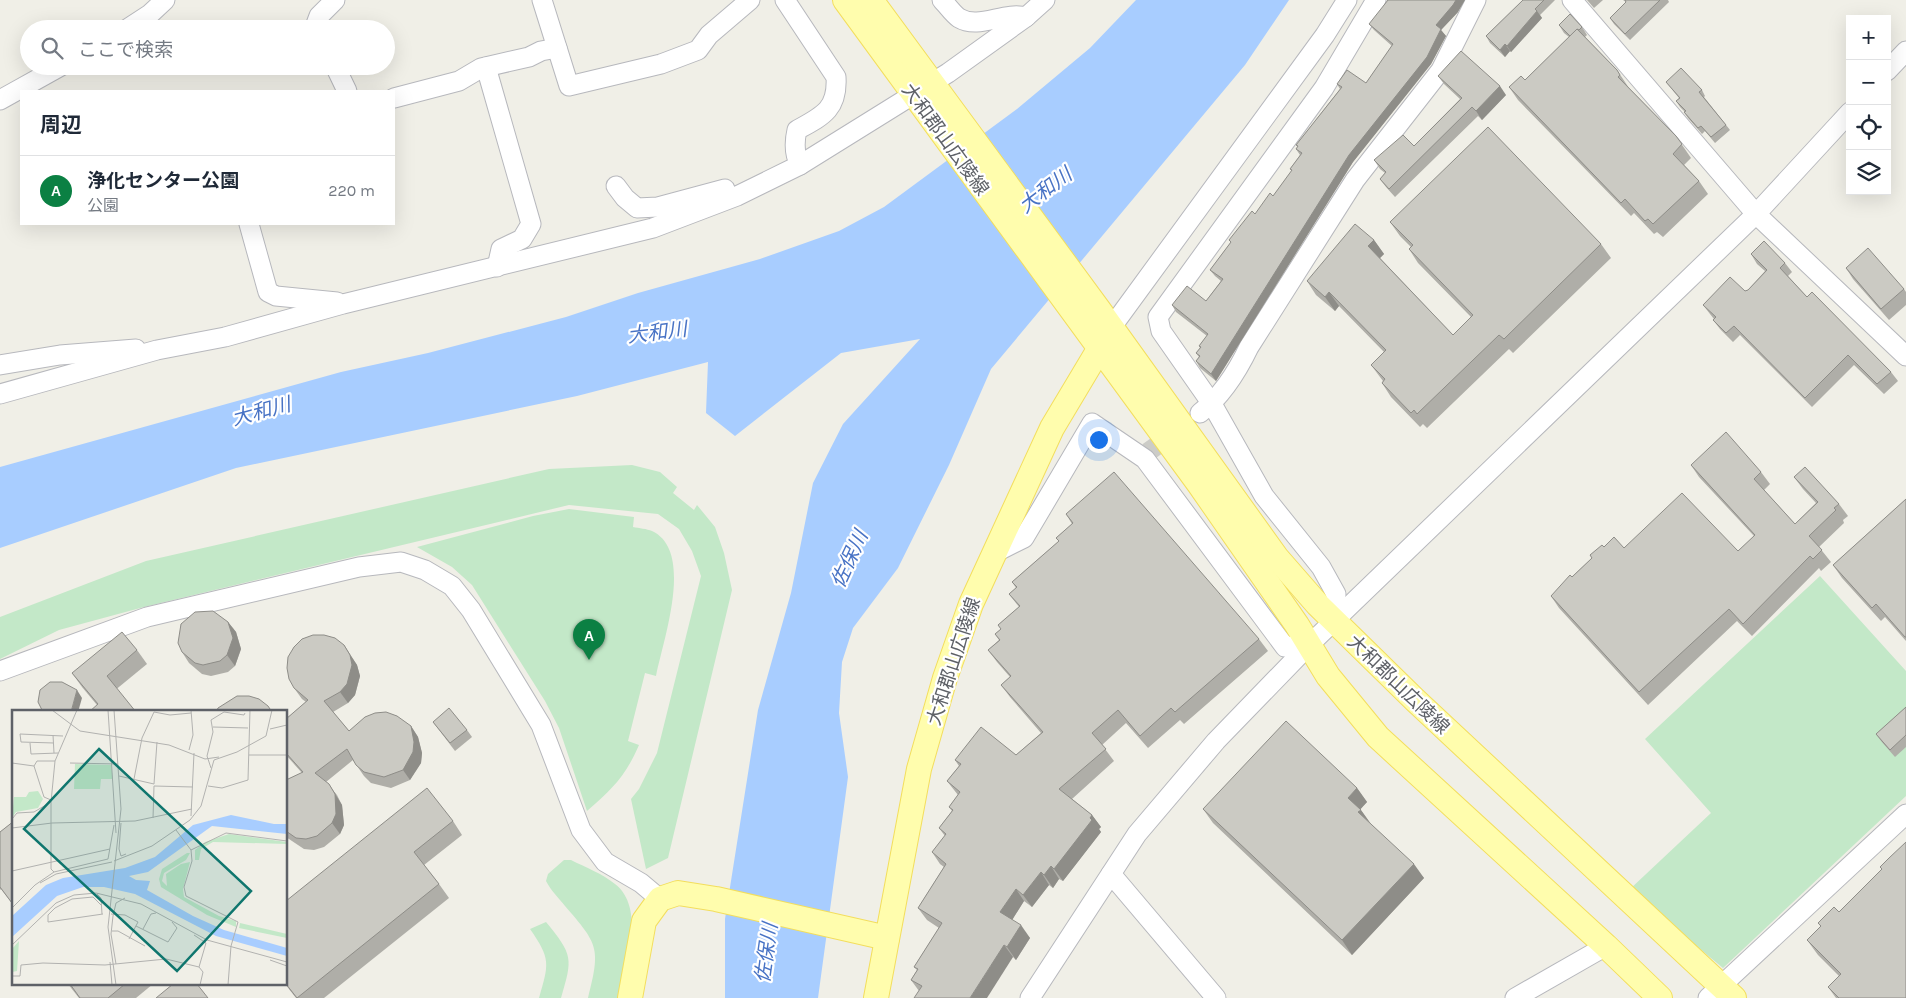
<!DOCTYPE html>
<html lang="ja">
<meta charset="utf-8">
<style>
:root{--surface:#fff;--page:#f2f2f3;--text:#1f2937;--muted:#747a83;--line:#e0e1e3;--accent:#0b8043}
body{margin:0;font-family:Karla,"Noto Sans JP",sans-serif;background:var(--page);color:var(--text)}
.controls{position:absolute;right:15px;top:15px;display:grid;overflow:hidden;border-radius:0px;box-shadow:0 5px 20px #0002}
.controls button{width:45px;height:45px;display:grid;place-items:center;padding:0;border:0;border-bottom:1px solid var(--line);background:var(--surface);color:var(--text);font:25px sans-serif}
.you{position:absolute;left:1098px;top:439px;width:18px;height:18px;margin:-12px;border:4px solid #fff;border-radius:50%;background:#1a73e8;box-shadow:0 0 0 8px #1a73e833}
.badge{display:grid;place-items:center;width:32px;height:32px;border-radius:50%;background:var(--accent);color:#fff;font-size:16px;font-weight:700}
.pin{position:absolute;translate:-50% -41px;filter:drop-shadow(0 1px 2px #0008)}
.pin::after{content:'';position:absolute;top:26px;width:18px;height:15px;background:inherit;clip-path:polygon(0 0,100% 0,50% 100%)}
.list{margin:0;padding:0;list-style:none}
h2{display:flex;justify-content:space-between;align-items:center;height:65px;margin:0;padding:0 20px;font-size:21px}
h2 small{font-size:16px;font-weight:400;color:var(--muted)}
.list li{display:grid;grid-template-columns:32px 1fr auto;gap:15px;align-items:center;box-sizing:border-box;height:70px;padding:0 20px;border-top:1px solid var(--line)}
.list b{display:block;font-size:19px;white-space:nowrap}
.list p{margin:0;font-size:16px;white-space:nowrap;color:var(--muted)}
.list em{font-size:16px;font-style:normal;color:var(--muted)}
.icon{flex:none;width:28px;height:28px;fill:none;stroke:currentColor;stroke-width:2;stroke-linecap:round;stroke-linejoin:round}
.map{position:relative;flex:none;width:1906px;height:998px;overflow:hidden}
.search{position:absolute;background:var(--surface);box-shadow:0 5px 20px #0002;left:20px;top:20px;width:375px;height:55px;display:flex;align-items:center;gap:12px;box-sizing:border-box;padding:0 18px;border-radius:28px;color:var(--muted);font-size:19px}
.panel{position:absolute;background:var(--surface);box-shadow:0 5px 20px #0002;left:20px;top:90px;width:375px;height:135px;border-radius:0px}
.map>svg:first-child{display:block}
</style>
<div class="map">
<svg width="1906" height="998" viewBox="0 0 1906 998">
<rect width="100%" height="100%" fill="#f0efe7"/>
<g fill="#c3e8c8">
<polygon points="632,465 660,472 677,487 673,493 694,510 697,505 715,527 724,553 732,590 668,858 646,869 631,799 639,789 657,753 701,576 692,551 679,529 658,514 569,505 144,607 59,630 0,659 0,617 146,561 549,469"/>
<path d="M569,509L634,517L633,527C639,528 647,529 652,531C695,551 663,640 656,676L645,673L628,741L639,745C625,777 613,788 587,811L559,728L545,701L472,585L452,567L417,547L533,516Z"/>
<polygon points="1820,576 1906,671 1906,796 1723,968 1629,890 1711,813 1645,739"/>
<path d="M564,860H571C585,867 603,874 615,884C646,908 626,965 620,998H588C601,948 598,944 565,906C559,898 551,891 546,881L548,874Z"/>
<path d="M546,922C573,955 573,958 561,998H539C549,964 551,959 530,929Z"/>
</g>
<polygon fill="#a8cdff" points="1136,0 1289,0 1245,65 991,369 949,465 898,568 853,628 842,662 839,713 848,777 818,998 725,998 725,919 758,710 791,593 813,483 843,424 920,339 841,353 735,436 706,413 708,362 577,396 236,468 0,548 0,467 341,372 428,353 566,317 638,293 760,259 839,231 884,207 1017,109 1090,48"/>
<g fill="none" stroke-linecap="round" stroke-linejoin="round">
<polyline stroke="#ccccc7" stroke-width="19" stroke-dasharray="19 9" stroke-linecap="butt" points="1148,452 1177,431"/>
<g stroke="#b7b8bd" stroke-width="21">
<g id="minor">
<polyline points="542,0 569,86 661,64 698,50 709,35 750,0"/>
<path d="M785,0L836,77C838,109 823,116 797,130C794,143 794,154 800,165"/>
<path d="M942,0C947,5 953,14 959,18C979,30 1004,11 1026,17"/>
<polyline points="1572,0 1756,214 1906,356"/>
<polyline points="127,29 150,14 165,0"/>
<polyline points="318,29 316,24 319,16 335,0"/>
<polyline points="335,66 347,91"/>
<polyline points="486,67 531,224 522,239 501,249 497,267"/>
<polyline points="1887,71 1906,51"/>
<polyline points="394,98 459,81 481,68 529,57 541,51 557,48"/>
<polyline points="0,100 61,66"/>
<polyline points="616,186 625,198 637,208 658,207 725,189"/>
<polyline points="249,224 268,292 276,296 337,302"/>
<polyline points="1111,328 1325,35 1347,0"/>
<polyline points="0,365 60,355 136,349"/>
<polyline points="0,394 157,350 225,337 343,304 653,228 737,196 800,165 948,73 1026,17 1045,0"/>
<path d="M1200,413C1222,396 1237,372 1249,347L1355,180L1441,70L1476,0"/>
<polyline points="994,553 1024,538 1092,423 1145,459 1285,647 1310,644"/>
<polyline points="1334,621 1336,594 1321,567 1264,496 1212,404 1161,331 1158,317 1324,88 1376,0"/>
<polyline points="0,671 147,617 359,567 401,562 425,570 452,586 471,610 541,725 581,830 605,862 641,883 660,899"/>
<polyline points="1111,874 1216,998"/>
<polyline points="1030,998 1137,834 1216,741 1310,644 1756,214 1850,112"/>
<polyline points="1515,998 1606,946"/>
<polyline points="1708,998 1906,814"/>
</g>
</g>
<g stroke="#f3de5d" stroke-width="26">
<g id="major">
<polyline points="845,0 1199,484 1297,625 1328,676 1378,737 1606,946 1660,998"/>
<polyline points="871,0 1099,310 1277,558 1318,605 1415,700 1734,998"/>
<polyline points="630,998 644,921 660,899 678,893 716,899 887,938"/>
<polyline points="876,998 919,769 945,678 971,604 1052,428 1107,336"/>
</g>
</g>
<use href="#minor" stroke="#fff" stroke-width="19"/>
<use href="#major" stroke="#fffdad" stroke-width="24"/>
</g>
<g fill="#afaea8">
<polygon points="1523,0 1555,0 1540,15 1542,18 1511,52 1510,51 1505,57 1490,43 1486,36"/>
<polygon points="1587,0 1603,0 1594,8"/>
<polygon points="1623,0 1668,0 1669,2 1630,40 1614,24 1610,18 1626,2"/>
<polygon points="1458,12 1441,30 1446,36 1431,64 1353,162 1216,381 1200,368 1196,361 1199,357 1196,353 1200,348 1199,346 1207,336 1176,312 1172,305 1206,301 1221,281 1215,276 1210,270 1231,242 1229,240 1273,196 1292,171 1290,169 1300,155 1296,149 1298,147 1296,145 1340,89 1337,84 1366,83 1392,46 1374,30 1369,24"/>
<polygon points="1559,25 1582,27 1587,35 1585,37 1617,70 1629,88 1676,136 1691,158 1684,165 1699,181 1708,194 1663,237 1657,232 1654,234 1634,213 1631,216 1518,100 1509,87 1525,80 1569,37 1564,33"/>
<polygon points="1438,76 1506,95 1482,120 1478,116 1395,197 1386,187 1380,179 1385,173 1380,169 1374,160 1414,146 1460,99 1444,84"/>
<polygon points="1666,82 1702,90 1705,96 1704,97 1730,130 1715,143 1705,131 1702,134 1688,118 1684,112 1685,112 1680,107 1676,101 1679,98"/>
<polygon points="1390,222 1601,244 1611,258 1513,353 1509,349 1427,428 1423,424 1420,427 1391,397 1382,383 1383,381 1371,365 1384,352 1339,306 1335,311 1316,295 1307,281 1374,240 1384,254 1380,258 1453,335 1471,317 1418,263 1409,249 1411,247 1400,236"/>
<polygon points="1751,254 1785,263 1792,272 1788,276 1807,297 1891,372 1898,381 1884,394 1854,365 1812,407 1740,335 1733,342 1720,329 1713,320 1714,319 1710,314 1703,305 1748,290 1765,271 1757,264"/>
<polygon points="1846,268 1904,289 1906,292 1906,305 1889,320 1853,279"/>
<polygon points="1691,465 1761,472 1770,484 1764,490 1795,524 1816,503 1803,489 1794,477 1839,504 1848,516 1843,520 1844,523 1819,547 1831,562 1821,571 1819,568 1752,636 1737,621 1648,705 1559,608 1551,596 1592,558 1590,555 1604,547 1624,548 1738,551 1754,536 1699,477"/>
<polygon points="1906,499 1906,641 1885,617 1881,621 1842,578 1833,565"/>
<polygon points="1066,514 1259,639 1268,651 1184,724 1180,720 1148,748 1126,723 1102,745 1114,761 1072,799 1092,815 1101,827 1099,829 1101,832 1063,881 1059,879 1053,888 1049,885 1032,907 1024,901 1012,920 1030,938 1016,960 1013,957 919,991 911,980 917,970 914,967 939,928 927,920 918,908 944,867 940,864 932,852 945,836 939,828 952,811 949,807 958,795 947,781 959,766 955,760 1016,755 1041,733 1010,697 1001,685 1010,677 997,662 988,650 999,640 995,634 1001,629 998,625 1019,607 1009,594 1016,588 1012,582 1059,541 1056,538 1072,524"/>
<polygon points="228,622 236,632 241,649 235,666 228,672 211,676 202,674 189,663 182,652"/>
<polygon points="137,650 147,664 97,705 82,687 72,673"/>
<polygon points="351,656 357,665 360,676 355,695 348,703 333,712 349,731 411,726 418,737 422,753 421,763 410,780 391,788 371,783 364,776 353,760 326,782 337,795 342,805 344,825 340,834 324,847 314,850 304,849 286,837 286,780 302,773 286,755 286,719 306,702 302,699 294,688"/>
<polygon points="1906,707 1906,747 1895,757 1881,741 1876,734"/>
<polygon points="433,722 467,730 472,737 455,751"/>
<polygon points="1357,788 1367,802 1360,809 1370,823 1424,878 1352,955 1213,823 1203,809"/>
<polygon points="14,821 14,906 1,889 0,890 0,832"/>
<polygon points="453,821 462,835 424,865 439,884 449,898 324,998 296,998 285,984 286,984 286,901"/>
<polygon points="1889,858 1906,998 1836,998 1828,987 1839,976 1818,955 1807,940 1821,927 1818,923 1839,912 1882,869"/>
<polygon points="68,984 153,984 136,998 79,998"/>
</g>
<g fill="#8e8d88">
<polygon points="1456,0 1465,0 1458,12 1441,30 1446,36 1431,64 1353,162 1216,381 1211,374 1349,155 1436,25"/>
<polygon points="1537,11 1542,18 1511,52 1507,46"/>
<polygon points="1505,44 1510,51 1505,57 1500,50"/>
<polygon points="1500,86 1506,95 1482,120 1476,111"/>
<polygon points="1374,240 1384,254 1378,260 1368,246"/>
<polygon points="1329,292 1339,306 1335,311 1325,297"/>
<polygon points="228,622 236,632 241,649 235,666 227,655"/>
<polygon points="344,645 357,665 360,676 355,695 348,703 340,692"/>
<polygon points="77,690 82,698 78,712 71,712"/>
<polygon points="411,726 418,737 422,753 421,763 410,780 403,770"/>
<polygon points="329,784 342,805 344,825 340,834 332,823"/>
<polygon points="1357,788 1367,802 1358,812 1348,798"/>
<polygon points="1361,810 1371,824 1358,812"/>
<polygon points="1092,815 1101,827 1099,829 1101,832 1063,881 1054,869"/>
<polygon points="1414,864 1424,878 1352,955 1342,940"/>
<polygon points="1051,866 1059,879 1053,888 1044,875"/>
<polygon points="1041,872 1049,885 1032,907 1023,895"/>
<polygon points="1016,889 1024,901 1009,925 1000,912"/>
<polygon points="1021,925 1030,938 1016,960 1007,947"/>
<polygon points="1004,945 1013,957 987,998 970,998"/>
</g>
<g fill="#cbcac3" stroke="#8e8d88">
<polygon points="1388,0 1456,0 1453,5 1436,25 1441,29 1427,57 1349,155 1211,374 1196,361 1200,356 1196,353 1201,347 1199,346 1208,334 1172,305 1187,286 1206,301 1223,279 1210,270 1231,242 1229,240 1252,211 1255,214 1270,193 1273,196 1292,170 1290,169 1302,153 1296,149 1298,146 1296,145 1342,87 1337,84 1347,70 1366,83 1393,44 1369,24"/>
<polygon points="1523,0 1544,0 1535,9 1537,11 1507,46 1505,44 1500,50 1486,36"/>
<polygon points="1625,0 1660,0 1625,34 1610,18 1626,2"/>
<polygon points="1570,14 1582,27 1579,30 1577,29 1570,36 1559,25"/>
<polygon points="1577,29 1617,70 1620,75 1618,77 1676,136 1682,144 1673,154 1699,181 1653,224 1648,219 1645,221 1625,199 1621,203 1509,87 1521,76 1525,80"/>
<polygon points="1461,51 1500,86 1476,111 1472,107 1389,189 1380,179 1386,172 1374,160 1403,135 1414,146 1462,98 1438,76"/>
<polygon points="1681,68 1702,90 1699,92 1726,125 1711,137 1701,126 1698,128 1684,112 1686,111 1676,101 1680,98 1666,82"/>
<polygon points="1488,127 1601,244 1504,339 1499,335 1417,414 1414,410 1411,413 1382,383 1385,379 1371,365 1386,350 1329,292 1325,297 1307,281 1355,224 1374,240 1368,246 1453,335 1473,315 1409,249 1413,245 1390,222"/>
<polygon points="1764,241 1785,263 1780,268 1807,297 1812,292 1891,372 1877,384 1848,355 1805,398 1734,326 1726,333 1713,320 1716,317 1703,305 1730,277 1745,291 1748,290 1767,270 1751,254"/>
<polygon points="1868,248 1904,289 1881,309 1846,268"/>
<polygon points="1726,432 1761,472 1754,479 1795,524 1818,502 1794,477 1805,467 1839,504 1834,508 1836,510 1809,536 1822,550 1813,559 1810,556 1743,624 1729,609 1639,692 1551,596 1570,575 1572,577 1592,558 1590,555 1602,545 1604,547 1614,537 1624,548 1682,493 1738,551 1755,535 1691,465"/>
<polygon points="1114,472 1259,639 1175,712 1171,708 1140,736 1118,710 1092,733 1106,749 1059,789 1092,815 1090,818 1092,820 1054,869 1051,866 1044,875 1041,872 1023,895 1016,889 1000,912 1021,925 1007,947 1004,945 970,998 914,998 922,986 911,980 918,969 914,967 942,923 918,908 946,864 932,852 946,834 939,828 953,810 949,807 960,792 947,781 961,764 955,760 981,727 1016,755 1043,732 1001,685 1011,676 988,650 1000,640 995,634 1001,629 998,625 1020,606 1009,594 1017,587 1012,582 1059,541 1056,538 1073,523 1066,514"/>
<polygon points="1906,499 1906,637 1905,637 1876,604 1872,608 1833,565"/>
<polygon points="213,611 228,622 233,638 227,655 220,661 203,665 195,663 182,652 178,643 181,624 195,612"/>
<polygon points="122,632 137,650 107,676 136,712 89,712 98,704 72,673"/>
<polygon points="313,635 324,635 335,638 344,645 350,655 352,665 347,684 340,692 324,701 349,731 365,717 375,713 386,712 397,716 411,726 414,742 413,752 403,770 384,777 364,772 356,765 347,749 315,773 329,784 335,794 336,814 332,823 317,836 306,839 296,838 286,831 286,780 303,772 286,753 286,719 308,700 294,688 289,679 287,668 288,657 294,647 302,639"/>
<polygon points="50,682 62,682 77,690 71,712 43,712 38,702 40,690"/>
<polygon points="237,696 249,696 259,699 268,706 272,712 216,712 218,708"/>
<polygon points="1906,707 1906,735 1890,750 1876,734"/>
<polygon points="449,708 467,730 450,743 433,722"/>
<polygon points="1286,721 1357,788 1348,798 1361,810 1358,812 1414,864 1342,940 1203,809"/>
<polygon points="427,788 453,821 414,852 439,884 297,998 286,984 286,901"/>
<polygon points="14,821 14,901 12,903 0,887 0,832"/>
<polygon points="1906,842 1906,998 1839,998 1828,987 1841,974 1807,940 1821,926 1818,923 1834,907 1839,912 1882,869 1880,867 1889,858"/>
<polygon points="70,984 125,984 108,998 80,998"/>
<polygon points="173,984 197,984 208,998 156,998"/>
</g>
<g text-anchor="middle" stroke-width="4.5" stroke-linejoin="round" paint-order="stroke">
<g font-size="19" fill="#5e6167" stroke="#fff">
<text transform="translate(946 139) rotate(54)" y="7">大和郡山広陵線</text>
<text transform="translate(953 661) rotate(-72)" y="7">大和郡山広陵線</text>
<text transform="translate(1399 684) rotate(44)" y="7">大和郡山広陵線</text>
</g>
<g font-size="20" font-style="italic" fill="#4873c5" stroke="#fff">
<text transform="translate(1045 190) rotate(-37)" y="7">大和川</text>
<text transform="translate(657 332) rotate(-7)" y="7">大和川</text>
<text transform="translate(261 411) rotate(-15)" y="7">大和川</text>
<text transform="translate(849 559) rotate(-65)" y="7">佐保川</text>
<text transform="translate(766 953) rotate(-82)" y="7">佐保川</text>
</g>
</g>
<g transform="translate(12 710)">
<rect width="275" height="275" fill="#f0efe7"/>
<path d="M63,54L99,55L101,69H89L88,79H62ZM26,81L31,89L26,98L4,102L0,108L2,87H14L17,82ZM217,124L275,132V134L201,132L189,139L187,150H183V140L193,132ZM175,143H178L174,150L152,163L150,171L155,176L154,164L169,154L178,152L171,179L172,187L207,206L224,211V217L195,205L149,177L147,169L150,159ZM228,213L275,224V228L227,218ZM7,231L5,261L0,262V239Z" fill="#c3e8c8"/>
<path d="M219,105L262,114H275V124L200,116L136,162L117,166L124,170L138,171L135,180L181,206L212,220L275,238V246L204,226L123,184L92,177H71L45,186L0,227V206L34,175L51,168L113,158L143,147L181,115Z" fill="#a8cdff"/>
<path fill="none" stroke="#b2b2b0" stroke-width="1" d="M40,0L68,21L157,35L193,49L207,47M96,0L104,123M102,0L109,99L96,217L104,275M201,17L236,18M258,19L275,15M41,25L42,43M18,33L19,44L46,43M42,33L9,32L8,24L51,26M177,40L181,25L179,0M237,45H275M0,53L22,56M58,53L106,54M22,56L32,87L39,90M22,56L25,51H43M199,58L195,46L201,22L199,10L212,2L232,5L233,3M107,66L142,74L145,32M122,69L130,28L142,2L158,5L179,3M196,76L210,78L236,70L238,0M179,106L182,43M141,108L142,76L181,77M0,109L5,103L22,102L39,92M109,113L107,139L109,146L114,144M0,118L40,113L123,111L180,99M164,120L179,140L214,123L275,131M179,140L180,151L172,177L174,186L226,212L219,236L216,275M102,151L140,136L178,110L189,96L202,50L225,42L254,26L260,0M0,161L98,139M42,162L39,159V92L43,51L65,0M28,173L44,164L100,152M23,175L42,162L96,149L102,115M85,184L89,188L90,204M89,195L81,187L60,189L43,198L36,205V212L91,204M0,198L23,175M99,204L113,205L126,212L117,229M124,216L156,232L165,218L160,212M131,219L139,204L144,203M100,221H106L133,236M182,225L194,233L187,257L191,262L188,275M0,235L44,193L62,185L84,183L129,194L195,230L275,252M258,250L275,256M98,252L100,275M104,254L99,224L101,206L104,193L113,188M0,266H8L9,255L31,253L93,255L154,249L187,257"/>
<path fill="#0f766e" fill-opacity="0.15" stroke="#0f766e" stroke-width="2.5" d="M87,39L239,181L165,261L12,119Z"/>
<rect width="275" height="275" fill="none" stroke="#5e6167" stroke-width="2.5"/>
</g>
</svg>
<div class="controls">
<button>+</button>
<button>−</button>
<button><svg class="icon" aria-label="locate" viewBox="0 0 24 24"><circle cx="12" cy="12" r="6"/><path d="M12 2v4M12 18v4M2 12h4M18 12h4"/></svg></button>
<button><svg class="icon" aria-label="layers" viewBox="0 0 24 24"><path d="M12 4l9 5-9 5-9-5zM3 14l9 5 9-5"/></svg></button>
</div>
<div class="you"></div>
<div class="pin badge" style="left:589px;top:660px">A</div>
<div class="search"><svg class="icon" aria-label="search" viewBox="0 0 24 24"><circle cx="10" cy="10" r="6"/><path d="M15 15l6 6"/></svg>ここで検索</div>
<section class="panel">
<h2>周辺<small></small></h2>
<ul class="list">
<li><span class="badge">A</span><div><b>浄化センター公園</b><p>公園</p></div><em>220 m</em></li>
</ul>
</section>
</div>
